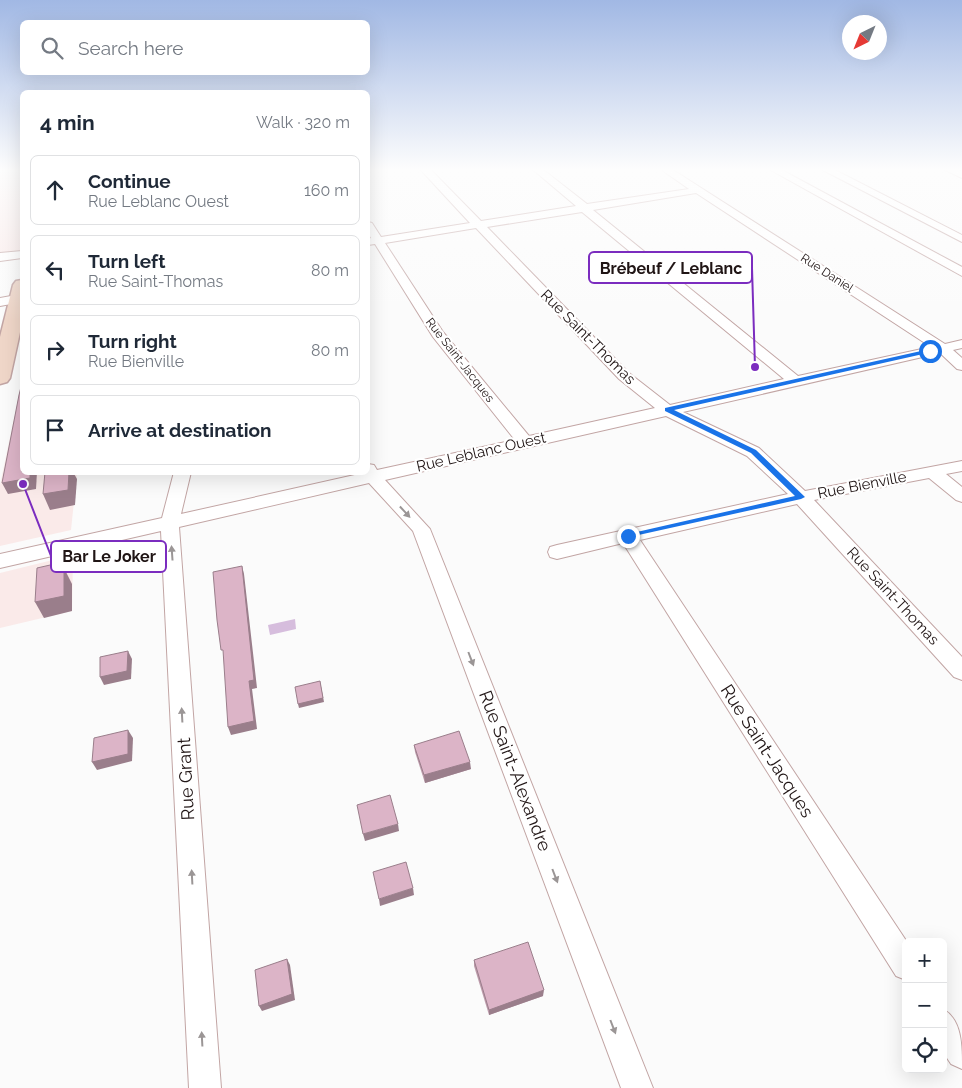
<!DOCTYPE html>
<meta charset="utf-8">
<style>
:root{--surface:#fff;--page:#f6f6f7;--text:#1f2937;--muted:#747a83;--line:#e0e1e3}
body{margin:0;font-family:Raleway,sans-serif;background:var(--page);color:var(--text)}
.controls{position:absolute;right:15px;bottom:15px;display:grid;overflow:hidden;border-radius:8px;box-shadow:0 5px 20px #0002}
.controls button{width:45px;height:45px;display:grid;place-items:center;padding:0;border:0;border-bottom:1px solid var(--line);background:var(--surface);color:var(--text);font:25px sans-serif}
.compass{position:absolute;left:842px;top:15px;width:45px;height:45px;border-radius:50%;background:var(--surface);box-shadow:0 5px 20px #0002;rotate:223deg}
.stop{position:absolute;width:15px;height:15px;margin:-11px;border:4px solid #1a73e8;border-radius:50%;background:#fff}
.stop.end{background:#1a73e8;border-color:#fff;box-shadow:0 1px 5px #0008}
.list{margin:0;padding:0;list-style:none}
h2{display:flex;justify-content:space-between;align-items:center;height:65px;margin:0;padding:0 20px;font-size:21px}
h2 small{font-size:16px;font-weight:400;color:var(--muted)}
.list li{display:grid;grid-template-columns:32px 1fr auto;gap:15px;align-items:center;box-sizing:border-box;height:70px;margin:0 10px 10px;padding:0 10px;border:1px solid var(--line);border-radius:8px}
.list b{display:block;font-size:19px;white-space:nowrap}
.list p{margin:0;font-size:16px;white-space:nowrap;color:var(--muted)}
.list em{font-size:16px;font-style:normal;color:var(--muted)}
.icon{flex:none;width:28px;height:28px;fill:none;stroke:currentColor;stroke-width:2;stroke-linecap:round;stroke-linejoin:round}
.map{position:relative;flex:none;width:962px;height:1088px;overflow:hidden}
.search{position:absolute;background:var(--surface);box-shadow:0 5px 20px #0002;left:20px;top:20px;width:350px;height:55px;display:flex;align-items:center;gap:12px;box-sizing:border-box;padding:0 18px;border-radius:8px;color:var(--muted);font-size:19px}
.panel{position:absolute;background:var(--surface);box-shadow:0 5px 20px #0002;left:20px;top:90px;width:350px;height:385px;border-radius:8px}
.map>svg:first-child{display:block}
</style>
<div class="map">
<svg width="962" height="1088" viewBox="0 0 962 1088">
<rect width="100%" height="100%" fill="#fbfbfb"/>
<g fill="#faeae9">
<polygon points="0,168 22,168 22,255 0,257"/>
<polygon points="22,380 22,472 77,473 71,530 0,546 0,485"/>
<polygon points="73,555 72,611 0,628 0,573"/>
</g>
<polygon fill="#d6bddd" points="295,619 296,629 270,635 268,625"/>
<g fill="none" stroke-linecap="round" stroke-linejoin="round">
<g stroke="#c2a5a4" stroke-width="2">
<g id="minor">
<path d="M419,168H429L481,221L576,206L531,168H541L587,204L689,189L659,168H670L945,344L962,340V348L953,350L962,358V370L957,369L940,353L683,412L759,448L805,491L962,461V471L946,474L962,487V502L956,500L929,478L814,500L962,657V680L954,677L797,504L640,540L907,942L906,980L896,976L623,543L557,559L550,557L548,552L550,547L557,545L788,494L747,456L666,416L385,480L430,529L653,1088H621L413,531L369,483L179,527L221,1088H189L161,531L0,568V554L162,518L174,472H191L181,514L368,472V464L374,465L377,470L515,440L433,337L375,244L368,245V239L371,238L368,233V222L372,223L381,237L470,223ZM696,193L931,347L798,376L593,210ZM582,212L784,379L670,405L629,373L487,227ZM476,228L619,379L655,408L529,436L443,332L385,243Z"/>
<polygon points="767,168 778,168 962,267 962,276"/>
<polygon points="819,168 831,168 962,235 962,242"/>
<polygon points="941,168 953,168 962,171 962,178"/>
<polygon points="22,251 22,258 0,261 0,253"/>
<polygon points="22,294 22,302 0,306 0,298"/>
<path d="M943,1009C962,1020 962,1045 962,1069L951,1064L943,1052Z"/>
</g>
</g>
<g stroke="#c2a5a4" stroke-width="3">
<polygon id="secondary" points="22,280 22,323 10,378 7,382 0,384 0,337 13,285 16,281"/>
</g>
<use href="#minor" fill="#fff" fill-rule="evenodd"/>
<use href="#secondary" fill="#efd6c8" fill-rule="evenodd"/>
</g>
<g fill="#bd9bab">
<polygon points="414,745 471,769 425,783 415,752"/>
<polygon points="474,960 543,996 489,1015 474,966"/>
</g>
<g fill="#9a7e8b">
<polygon points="30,472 37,472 36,489 8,494 2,483"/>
<polygon points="69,472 73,472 77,479 75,505 50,510 43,494"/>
<polygon points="59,563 64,573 64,568 72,584 72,611 44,618 35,602 59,569"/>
<polygon points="242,566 244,574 257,688 252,689 257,729 231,735 228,727"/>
<polygon points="128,651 132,659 131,679 104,685 100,677"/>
<polygon points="320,681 324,702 299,708 298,704"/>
<polygon points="128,730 133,738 132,761 97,770 92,762"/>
<polygon points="470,762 471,769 425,783 424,775"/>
<polygon points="398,824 399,831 365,841 363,834"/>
<polygon points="413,888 414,895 380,906 379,899"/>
<polygon points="287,959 290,965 295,1000 262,1011 259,1006"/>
<polygon points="544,990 543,996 489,1015 489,1010"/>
</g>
<g fill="#dcb4c7" stroke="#9a7e8b">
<polygon points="22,383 22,472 30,472 30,478 2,483 19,395"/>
<polygon points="45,472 69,472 68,490 43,494"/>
<polygon points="59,563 59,569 64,568 64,596 35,602 37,568"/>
<polygon points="242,566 254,680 249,681 254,721 228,727 223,650 221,650 217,620 213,572"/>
<polygon points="128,651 127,671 100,677 100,657"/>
<polygon points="320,681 323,698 298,704 295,687"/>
<polygon points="128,730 128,754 92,762 94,738"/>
<polygon points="459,731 470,762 424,775 414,745"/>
<polygon points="390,795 398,824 363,834 357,805"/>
<polygon points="406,862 413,888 379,899 373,872"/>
<polygon points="528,942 544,990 489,1010 474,960"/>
<polygon points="287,959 292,994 259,1006 255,970"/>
</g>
<defs><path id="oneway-solid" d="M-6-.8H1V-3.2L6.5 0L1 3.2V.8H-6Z" transform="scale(1.25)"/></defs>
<g fill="#9b9696">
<use href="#oneway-solid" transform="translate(405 512) rotate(47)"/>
<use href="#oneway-solid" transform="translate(172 553) rotate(-94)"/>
<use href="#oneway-solid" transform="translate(471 659) rotate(69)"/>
<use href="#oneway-solid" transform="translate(182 715) rotate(-93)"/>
<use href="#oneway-solid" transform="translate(555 876) rotate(69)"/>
<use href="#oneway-solid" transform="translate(192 877) rotate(-93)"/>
<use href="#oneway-solid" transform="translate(613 1027) rotate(69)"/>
<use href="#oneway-solid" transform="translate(202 1039) rotate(-93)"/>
</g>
<linearGradient id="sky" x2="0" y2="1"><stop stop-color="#a1b8e4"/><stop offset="0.53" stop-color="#fdfdfd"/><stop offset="1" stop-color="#fdfdfd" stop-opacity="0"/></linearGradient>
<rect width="962" height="320" fill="url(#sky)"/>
<polygon fill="#1a73e8" points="930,349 932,352 674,410 756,450 805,497 801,499 625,538 625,534 628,534 795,496 751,453 665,411 665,408"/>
<g text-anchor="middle" stroke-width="4.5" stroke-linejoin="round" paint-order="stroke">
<g font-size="12" fill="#201515" stroke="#fff">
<text transform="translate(827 273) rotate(33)" y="4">Rue Daniel</text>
<text transform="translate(460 360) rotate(52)" y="4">Rue Saint-Jacques</text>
</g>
<g font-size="15" fill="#201515" stroke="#fff">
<text transform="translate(588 337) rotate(45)" y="5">Rue Saint-Thomas</text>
<text transform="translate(481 452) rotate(-13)" y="5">Rue Leblanc Ouest</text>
<text transform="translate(862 485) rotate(-11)" y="5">Rue Bienville</text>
<text transform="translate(893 596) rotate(47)" y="5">Rue Saint-Thomas</text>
</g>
<g font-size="18" fill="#201515" stroke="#fff">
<text transform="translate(767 751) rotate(57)" y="6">Rue Saint-Jacques</text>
<text transform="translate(515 771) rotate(69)" y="6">Rue Saint-Alexandre</text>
<text transform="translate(186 779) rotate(-93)" y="6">Rue Grant</text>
</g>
</g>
<path fill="none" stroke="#7b2cbf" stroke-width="2" d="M755 367L752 268M23 484L51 556"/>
<g fill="#7b2cbf" stroke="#fff" stroke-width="2">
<circle cx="755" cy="367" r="5"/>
<circle cx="23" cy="484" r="5"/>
</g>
<g fill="#fff" stroke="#7b2cbf" stroke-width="2">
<rect x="589" y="252" width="163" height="31" rx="5"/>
<rect x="51" y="541" width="115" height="31" rx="5"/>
</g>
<g font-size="16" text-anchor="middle" font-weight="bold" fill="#201515">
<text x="671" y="274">Brébeuf / Leblanc</text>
<text x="109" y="562">Bar Le Joker</text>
</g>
</svg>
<div class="controls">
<button>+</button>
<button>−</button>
<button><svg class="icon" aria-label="locate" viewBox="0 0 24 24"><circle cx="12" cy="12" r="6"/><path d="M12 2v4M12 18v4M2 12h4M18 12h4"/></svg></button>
</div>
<svg class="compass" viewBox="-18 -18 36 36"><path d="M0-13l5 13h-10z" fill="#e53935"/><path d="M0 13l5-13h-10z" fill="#747a83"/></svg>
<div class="stop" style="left:930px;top:351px"></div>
<div class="stop end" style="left:628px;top:536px"></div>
<div class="search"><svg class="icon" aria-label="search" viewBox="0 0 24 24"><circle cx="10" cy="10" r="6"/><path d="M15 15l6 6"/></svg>Search here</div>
<section class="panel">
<h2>4 min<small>Walk · 320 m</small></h2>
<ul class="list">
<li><svg class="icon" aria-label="ahead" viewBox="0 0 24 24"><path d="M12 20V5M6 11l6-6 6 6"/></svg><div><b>Continue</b><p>Rue Leblanc Ouest</p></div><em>160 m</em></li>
<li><svg class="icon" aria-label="left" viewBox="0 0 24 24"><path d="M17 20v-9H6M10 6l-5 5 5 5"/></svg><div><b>Turn left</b><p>Rue Saint-Thomas</p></div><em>80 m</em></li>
<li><svg class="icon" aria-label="right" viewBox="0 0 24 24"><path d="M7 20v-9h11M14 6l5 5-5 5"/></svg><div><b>Turn right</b><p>Rue Bienville</p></div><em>80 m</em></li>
<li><svg class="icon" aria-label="arrive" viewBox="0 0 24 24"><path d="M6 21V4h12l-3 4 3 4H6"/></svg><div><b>Arrive at destination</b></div></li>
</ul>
</section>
</div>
